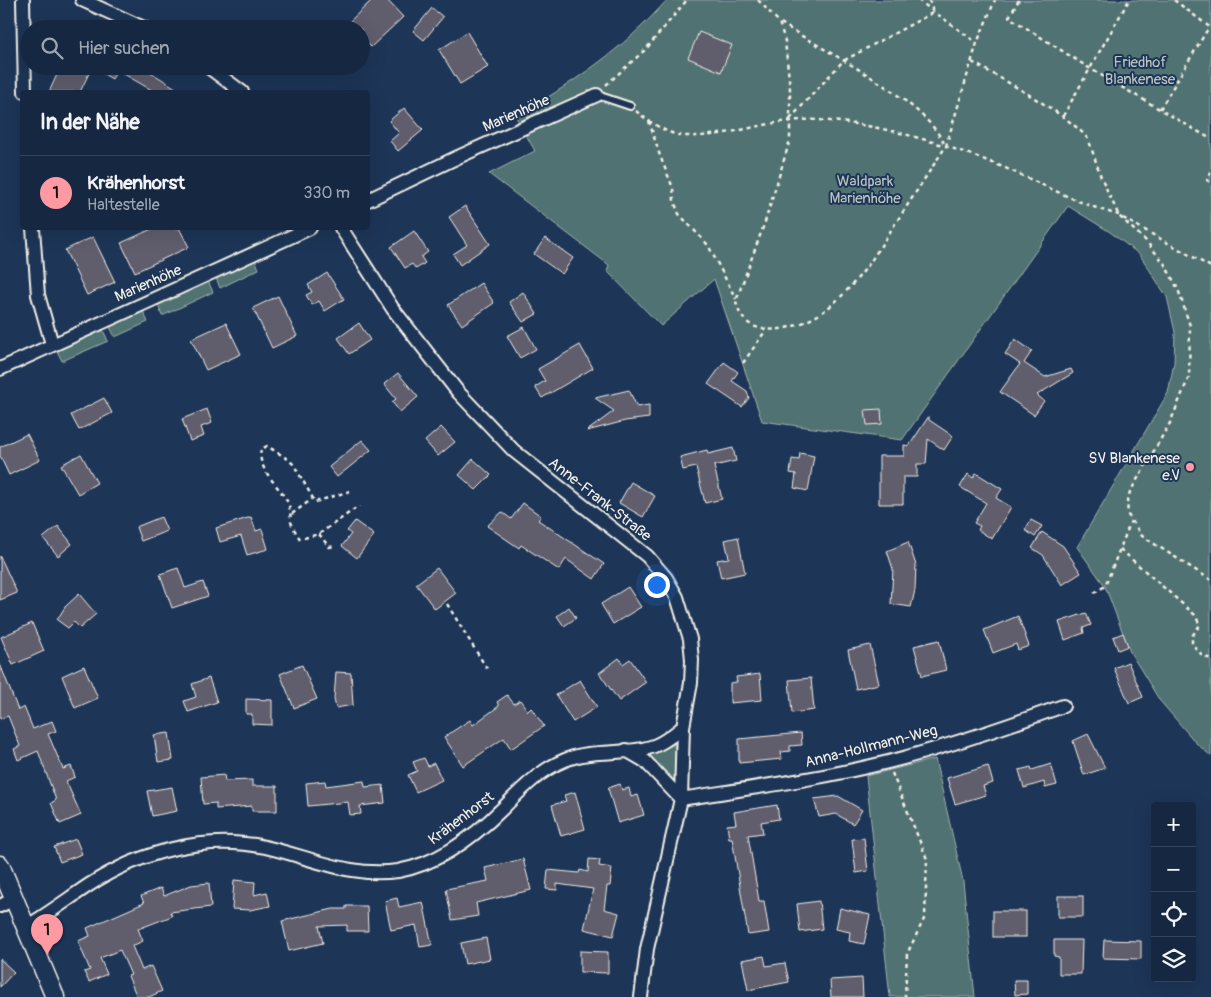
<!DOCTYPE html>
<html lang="de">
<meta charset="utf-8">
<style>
:root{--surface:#162841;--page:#1f3048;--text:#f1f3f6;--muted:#9ea6b1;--line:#35445a;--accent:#ff9aa2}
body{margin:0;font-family:Pangolin,sans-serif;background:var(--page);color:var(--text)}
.controls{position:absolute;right:15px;bottom:15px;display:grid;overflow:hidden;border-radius:5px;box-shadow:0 5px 20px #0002}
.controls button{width:45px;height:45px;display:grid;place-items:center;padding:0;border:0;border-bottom:1px solid var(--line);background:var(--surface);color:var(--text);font:25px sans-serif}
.you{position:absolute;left:656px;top:584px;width:18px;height:18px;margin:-12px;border:4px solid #fff;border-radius:50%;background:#1a73e8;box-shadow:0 0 0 8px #1a73e833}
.badge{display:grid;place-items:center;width:32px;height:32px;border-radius:50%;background:var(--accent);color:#111;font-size:16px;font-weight:700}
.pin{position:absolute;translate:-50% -41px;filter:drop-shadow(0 1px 2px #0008)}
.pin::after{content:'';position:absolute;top:26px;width:18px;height:15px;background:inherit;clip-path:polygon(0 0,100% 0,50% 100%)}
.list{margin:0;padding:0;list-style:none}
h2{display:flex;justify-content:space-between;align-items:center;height:65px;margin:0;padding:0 20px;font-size:21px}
h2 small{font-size:16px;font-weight:400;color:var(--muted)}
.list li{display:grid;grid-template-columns:32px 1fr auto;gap:15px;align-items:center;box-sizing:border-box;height:75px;padding:0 20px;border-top:1px solid var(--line)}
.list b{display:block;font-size:19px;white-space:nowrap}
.list p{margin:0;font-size:16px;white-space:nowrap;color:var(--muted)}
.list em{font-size:16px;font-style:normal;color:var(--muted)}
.icon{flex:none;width:28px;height:28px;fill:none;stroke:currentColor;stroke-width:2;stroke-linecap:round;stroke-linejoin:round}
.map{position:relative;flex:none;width:1211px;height:997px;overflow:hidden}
.search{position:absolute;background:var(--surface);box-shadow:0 5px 20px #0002;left:20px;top:20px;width:350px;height:55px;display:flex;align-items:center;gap:12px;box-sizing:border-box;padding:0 18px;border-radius:28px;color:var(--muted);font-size:19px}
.panel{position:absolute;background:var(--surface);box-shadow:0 5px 20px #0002;left:20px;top:90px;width:350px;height:140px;border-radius:5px}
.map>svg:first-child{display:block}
</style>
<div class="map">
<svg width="1211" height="997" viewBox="0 0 1211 997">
<rect width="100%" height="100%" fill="#1d3557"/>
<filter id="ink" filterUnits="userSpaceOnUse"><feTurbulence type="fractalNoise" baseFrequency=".02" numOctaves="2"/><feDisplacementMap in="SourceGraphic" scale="10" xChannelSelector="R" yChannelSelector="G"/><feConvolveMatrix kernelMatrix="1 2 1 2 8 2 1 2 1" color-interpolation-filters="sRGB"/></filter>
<g filter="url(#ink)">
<g fill="#517272" stroke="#a2b2ad">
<path d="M667,0H1211V756L1197,744L1160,701L1130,652L1105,586L1077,547L1168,393L1174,363L1175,332L1167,297L1140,255L1110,232L1068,206L902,440L762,421L714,279L661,326L607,271L609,265L489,174L535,151L516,117C573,82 622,51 667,0Z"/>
<polygon points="255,259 259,269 220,288 216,278"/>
<polygon points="208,281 213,292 162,316 158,305"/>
<polygon points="143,311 148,322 115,337 110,327"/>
<polygon points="103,330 108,341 62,361 57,351"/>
<polygon points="675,744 675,780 647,756"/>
<polygon points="935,759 963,881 975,997 890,997 866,776"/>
</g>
<g fill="#615d6d" stroke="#f4f1e8">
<polygon points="372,0 387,0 403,17 371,47 361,37 361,29 353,29 348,23"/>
<polygon points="432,8 443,17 424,40 413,31"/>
<polygon points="467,32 488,67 460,84 439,50"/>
<polygon points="699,32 732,45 721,72 688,58"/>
<polygon points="61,66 141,66 182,92 155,92 117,70 112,79 92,67 80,92 49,92"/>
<polygon points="404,108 423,130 398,151 390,141 399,133 389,121"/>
<polygon points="465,206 490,244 460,265 453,254 467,245 449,217"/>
<polygon points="154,228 179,228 189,247 135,272 121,243"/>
<polygon points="414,231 428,252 421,257 425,263 416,269 412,264 405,268 391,247"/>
<polygon points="93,237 115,282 87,295 65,250"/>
<polygon points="545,238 573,258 562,274 534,254"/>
<polygon points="327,273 344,299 325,311 319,301 312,305 306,295 312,292 308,285"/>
<polygon points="481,283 494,303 462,325 448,305"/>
<polygon points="523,292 537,314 523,322 509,302"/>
<polygon points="278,296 297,336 272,348 253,308"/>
<polygon points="226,323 241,354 206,370 191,339"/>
<polygon points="359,323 370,340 349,354 338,338"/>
<polygon points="524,327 536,349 520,358 507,336"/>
<polygon points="1015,339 1032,351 1024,363 1045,377 1071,369 1073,373 1037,395 1044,401 1034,415 1000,392 1020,364 1005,354"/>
<polygon points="580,345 593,368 542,398 535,387 545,381 538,369"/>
<polygon points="724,362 738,372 732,381 747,391 749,398 742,407 708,384"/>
<polygon points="398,373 418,397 400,412 392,402 396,399 384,384"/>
<polygon points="629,390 637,407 649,405 649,418 625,421 587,431 614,411 595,398"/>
<polygon points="104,398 112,413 79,430 71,415"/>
<polygon points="207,409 212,423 201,427 204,436 190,441 182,419"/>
<polygon points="881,409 882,424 867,425 865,410"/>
<polygon points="929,416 929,420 953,436 944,450 928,439 926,464 917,464 917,477 903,477 903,504 879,504 879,456 904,456 904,445 909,446"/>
<polygon points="441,427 455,442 438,456 425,441"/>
<polygon points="27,434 40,460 9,475 0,456 0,447"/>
<polygon points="362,440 371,450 337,477 329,467"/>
<polygon points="733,448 736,461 714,466 722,499 705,503 696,467 683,470 680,457 707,450 708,454"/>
<polygon points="800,453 814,456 808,491 794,488 796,474 790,473 792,459 799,460"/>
<polygon points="81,454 97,483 78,494 61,465"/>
<polygon points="473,459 491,475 476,490 459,475"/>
<polygon points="976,473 1002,489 996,498 1011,507 992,539 978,530 980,526 974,523 986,503 960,487 968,474 973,478"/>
<polygon points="631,482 655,496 643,517 619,503"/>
<polygon points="523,503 541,516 538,520 604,564 594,579 566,559 559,570 521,545 519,548 487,526 502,512 511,519"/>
<polygon points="161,517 167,531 141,541 136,527"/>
<polygon points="251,517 256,531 262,529 268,549 247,555 241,536 220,542 216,528"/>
<polygon points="1031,520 1042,526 1035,537 1025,530"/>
<polygon points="355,521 374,535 357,558 342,546 351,534 347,531"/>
<polygon points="58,526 72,544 58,556 43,538"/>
<polygon points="1042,532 1063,546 1081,573 1062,585 1043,555 1032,548"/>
<polygon points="738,537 745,573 721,578 717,560 729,558 725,540"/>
<polygon points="908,542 916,565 915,590 911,607 891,604 893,569 887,551"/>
<polygon points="0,556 17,593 0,600"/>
<polygon points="178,568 185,588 203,582 208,596 172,608 160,574"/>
<polygon points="437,568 456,593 435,609 416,584"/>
<polygon points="628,587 641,607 613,624 601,604"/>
<polygon points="79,594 96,614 80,628 74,622 68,628 57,620 65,607"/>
<polygon points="569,607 576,618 564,626 557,616"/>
<polygon points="1086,613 1091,625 1083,628 1084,633 1065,640 1059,622"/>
<polygon points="1018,616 1029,646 1018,650 1016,644 993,653 984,630"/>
<polygon points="32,623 44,651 13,665 1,637"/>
<polygon points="1123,633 1128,646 1118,650 1113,637"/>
<polygon points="939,640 946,670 922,676 914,646"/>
<polygon points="870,645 879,684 856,689 848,650"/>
<polygon points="619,658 623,664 630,659 646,682 619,701 599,673"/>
<polygon points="1128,662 1143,697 1129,703 1114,668"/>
<polygon points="0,664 18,710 24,707 33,729 52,721 56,731 48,734 63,769 71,766 75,777 66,781 81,815 60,824 51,803 56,800 38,751 18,760 14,749 20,746 8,716 0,719"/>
<polygon points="302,665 317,699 294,708 280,674"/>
<polygon points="84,666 98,698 75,708 62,676"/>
<polygon points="336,672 351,673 353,705 336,708 334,699"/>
<polygon points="760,674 762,700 730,703 730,683 737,682 736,677"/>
<polygon points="209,678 217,702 188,712 184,701 196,697 192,684"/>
<polygon points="811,678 814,710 792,713 789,680"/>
<polygon points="580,680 597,707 573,722 556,695"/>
<polygon points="507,695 514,704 520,700 528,711 531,708 544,726 511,749 504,738 463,766 444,737 470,720 473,725 499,706 497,702"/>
<polygon points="246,699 272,700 272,725 252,724 252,714 246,714"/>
<polygon points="169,733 173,760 158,762 154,735"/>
<polygon points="801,733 802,745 790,746 790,751 781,752 782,759 739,763 739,739"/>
<polygon points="1088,734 1105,768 1084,775 1073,741"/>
<polygon points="424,758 428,766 434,763 442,780 416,792 408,775 417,771 413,762"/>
<polygon points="1051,764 1057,785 1045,788 1044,782 1024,788 1019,770 1031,767 1032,770"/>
<polygon points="988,766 993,783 983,786 986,795 955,804 947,778"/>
<polygon points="224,775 225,781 252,780 252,786 277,786 277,811 252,811 252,806 216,809 216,803 203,804 201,777"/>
<polygon points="325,781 326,786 364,781 365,787 383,785 385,803 360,806 361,814 350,815 348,802 308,806 306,783"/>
<polygon points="620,784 622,790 629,788 631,797 638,795 644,815 618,823 608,788"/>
<polygon points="172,787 177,811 152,816 147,791"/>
<polygon points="575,792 585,829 561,836 552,805 566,801 564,795"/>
<polygon points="838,796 862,810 853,824 836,814 819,817 814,799"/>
<polygon points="777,805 779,819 761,822 763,833 748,835 759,901 764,901 769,932 748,935 732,838 729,838 727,825 736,824 734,812"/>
<polygon points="864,838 868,871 856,873 852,839"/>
<polygon points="76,839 82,854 60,862 54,847"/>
<polygon points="523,859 531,890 476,903 478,916 452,920 446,889 488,881 485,868"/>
<polygon points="589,859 600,860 599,866 612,868 610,886 607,886 604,909 619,913 613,936 584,929 593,889 557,884 557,890 546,889 548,870 579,873 580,870 588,872"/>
<polygon points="234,880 255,882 254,895 267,892 270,906 250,910 232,909"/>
<polygon points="209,883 211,907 170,912 172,916 138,929 143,941 132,946 142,970 151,966 162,991 149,997 137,997 128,976 131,975 120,950 100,958 107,974 89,982 84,972 90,970 78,941 90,936 87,928 144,903 141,896 161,888 164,896 191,885"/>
<rect x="1058" y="896" width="25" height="21"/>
<polygon points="397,898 399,907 423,902 432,945 420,947 416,925 391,930 385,901"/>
<polygon points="819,901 822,929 800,932 797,904"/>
<polygon points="346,906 367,906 368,931 347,931 347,925 319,926 323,943 289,951 282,921 333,909 346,909"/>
<polygon points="840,908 870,915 864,944 849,941 850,932 836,929"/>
<rect x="993" y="911" width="33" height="26"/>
<polygon points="486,938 490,959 465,964 461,943"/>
<polygon points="1054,940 1082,940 1081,974 1059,974 1059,957 1054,956"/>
<polygon points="1104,940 1141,941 1141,959 1103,958"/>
<polygon points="580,951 608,952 608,973 580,972"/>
<polygon points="764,956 766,966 785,963 789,982 748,990 742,960"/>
<polygon points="0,959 14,972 0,987"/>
<polygon points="862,978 863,997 831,997 830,980"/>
<polygon points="1014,980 1027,980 1027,994 1015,995"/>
</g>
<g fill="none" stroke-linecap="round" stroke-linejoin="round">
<g stroke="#f4f1e8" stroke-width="10">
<polyline id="lane" points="597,95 630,106"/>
</g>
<g stroke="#f4f1e8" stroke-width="16">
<g id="street">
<polyline points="23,0 25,92"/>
<polyline points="82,0 146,29"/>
<polyline points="207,66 242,92"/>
<polyline points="368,200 458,157 597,95"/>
<polyline points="33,228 38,295 52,344"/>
<polyline points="341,228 393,309 458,392 514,451 647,556 666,578 677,597 690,639 692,660 691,683 683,727 681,799 647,949 641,997"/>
<polyline points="0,369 310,228"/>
<polyline points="626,750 645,761 681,799"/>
<path d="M681,799C751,788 820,779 888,762C947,747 1005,727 1063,706"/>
<polyline points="0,906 14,899"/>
<path d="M26,927C48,914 68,899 89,885C140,852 204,834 265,847C310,857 350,878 398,871C438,864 475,836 503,808C522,789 540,770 565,760C594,748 626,756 654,746C665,742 674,734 683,727"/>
</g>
</g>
<g stroke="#f4f1e8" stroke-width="21">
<polyline id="secondary" points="0,865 55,997"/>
</g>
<g stroke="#f4f1e8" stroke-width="2.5" stroke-dasharray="4 4" stroke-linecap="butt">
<path d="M758,0L779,22L785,41L790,89V140L765,222L736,301C743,343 795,331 821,313C839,301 856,281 869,264L946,146L977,43L995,0"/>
<polyline points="918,0 977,43"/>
<polyline points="929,0 933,11"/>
<polyline points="1019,0 1009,17 1089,68 1211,139"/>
<polyline points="1174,0 1211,28"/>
<path d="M781,23C826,53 922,97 945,145"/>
<path d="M972,62C998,77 1077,119 1089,141L1101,177L1119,216L1145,240L1164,263L1178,289L1190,326L1189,377L1170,423L1130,492L1127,500L1128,515L1142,536L1211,580"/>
<polyline points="606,85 646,49 687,0"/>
<polyline points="1160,109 1209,27"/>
<path d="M636,111C649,122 670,136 687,136C731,138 773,117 818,120C879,124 936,141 993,163C1036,180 1074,203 1119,215"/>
<polyline points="1063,116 1129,0"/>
<polyline points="790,119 843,61 934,12"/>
<polyline points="649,121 660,156 673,188 674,201 679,214 708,245 736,299"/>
<polyline points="1211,172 1207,180 1211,183"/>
<polyline points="1123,218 1211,267"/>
<polyline points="743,363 766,330"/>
<path d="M350,491L315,502L294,465L288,459L267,446L261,449C256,469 280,486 288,503C291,510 290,515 291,522C293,528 297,534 300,539L319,534L359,506"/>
<polyline points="292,514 312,499"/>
<polyline points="319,534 329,547 335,546"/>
<polyline points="1120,549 1195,615 1200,625 1192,636 1192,644 1203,656 1211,659"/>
<polyline points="1094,593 1105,586 1131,521"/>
<polyline points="447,604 489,672"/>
<polyline points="892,773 927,859 925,917 907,954 905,997"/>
</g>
<use href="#lane" stroke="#1d3557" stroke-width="6"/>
<use href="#street" stroke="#1d3557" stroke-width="12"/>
<use href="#secondary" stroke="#1d3557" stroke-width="18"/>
</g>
</g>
<circle fill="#ff9aa2" stroke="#1d3557" stroke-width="2" cx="1190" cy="467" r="5"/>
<g text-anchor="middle" stroke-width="4" stroke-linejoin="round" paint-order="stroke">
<g font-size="15" fill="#bbc5bf" stroke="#1d3557">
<text x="1140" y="67">Friedhof<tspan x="1140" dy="17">Blankenese</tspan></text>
<text x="865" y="186">Waldpark<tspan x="865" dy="17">Marienhöhe</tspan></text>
</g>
<g font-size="15" fill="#f4f1e8" stroke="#1d3557">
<text transform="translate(516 113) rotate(-24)" y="5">Marienhöhe</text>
<text transform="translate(148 283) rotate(-24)" y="5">Marienhöhe</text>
<text transform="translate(600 499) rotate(38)" y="5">Anne-Frank-Straße</text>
<text transform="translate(871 746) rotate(-14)" y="5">Anna-Hollmann-Weg</text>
<text transform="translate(461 818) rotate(-37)" y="5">Krähenhorst</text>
</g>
<g font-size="15" fill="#f4f1e8" stroke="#1d3557" text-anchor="end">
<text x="1180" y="463">SV Blankenese<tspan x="1180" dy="17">e.V</tspan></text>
</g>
</g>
</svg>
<div class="controls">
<button>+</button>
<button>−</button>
<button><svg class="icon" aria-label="locate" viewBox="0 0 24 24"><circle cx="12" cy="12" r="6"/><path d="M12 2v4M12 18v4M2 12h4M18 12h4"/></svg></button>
<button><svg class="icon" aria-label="layers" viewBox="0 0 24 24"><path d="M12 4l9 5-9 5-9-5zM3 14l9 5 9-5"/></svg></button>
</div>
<div class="you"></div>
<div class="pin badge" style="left:47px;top:955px">1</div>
<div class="search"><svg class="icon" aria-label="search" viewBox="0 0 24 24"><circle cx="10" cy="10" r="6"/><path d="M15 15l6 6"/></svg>Hier suchen</div>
<section class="panel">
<h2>In der Nähe<small></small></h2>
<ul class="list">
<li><span class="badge">1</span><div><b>Krähenhorst</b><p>Haltestelle</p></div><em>330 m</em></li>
</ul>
</section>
</div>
